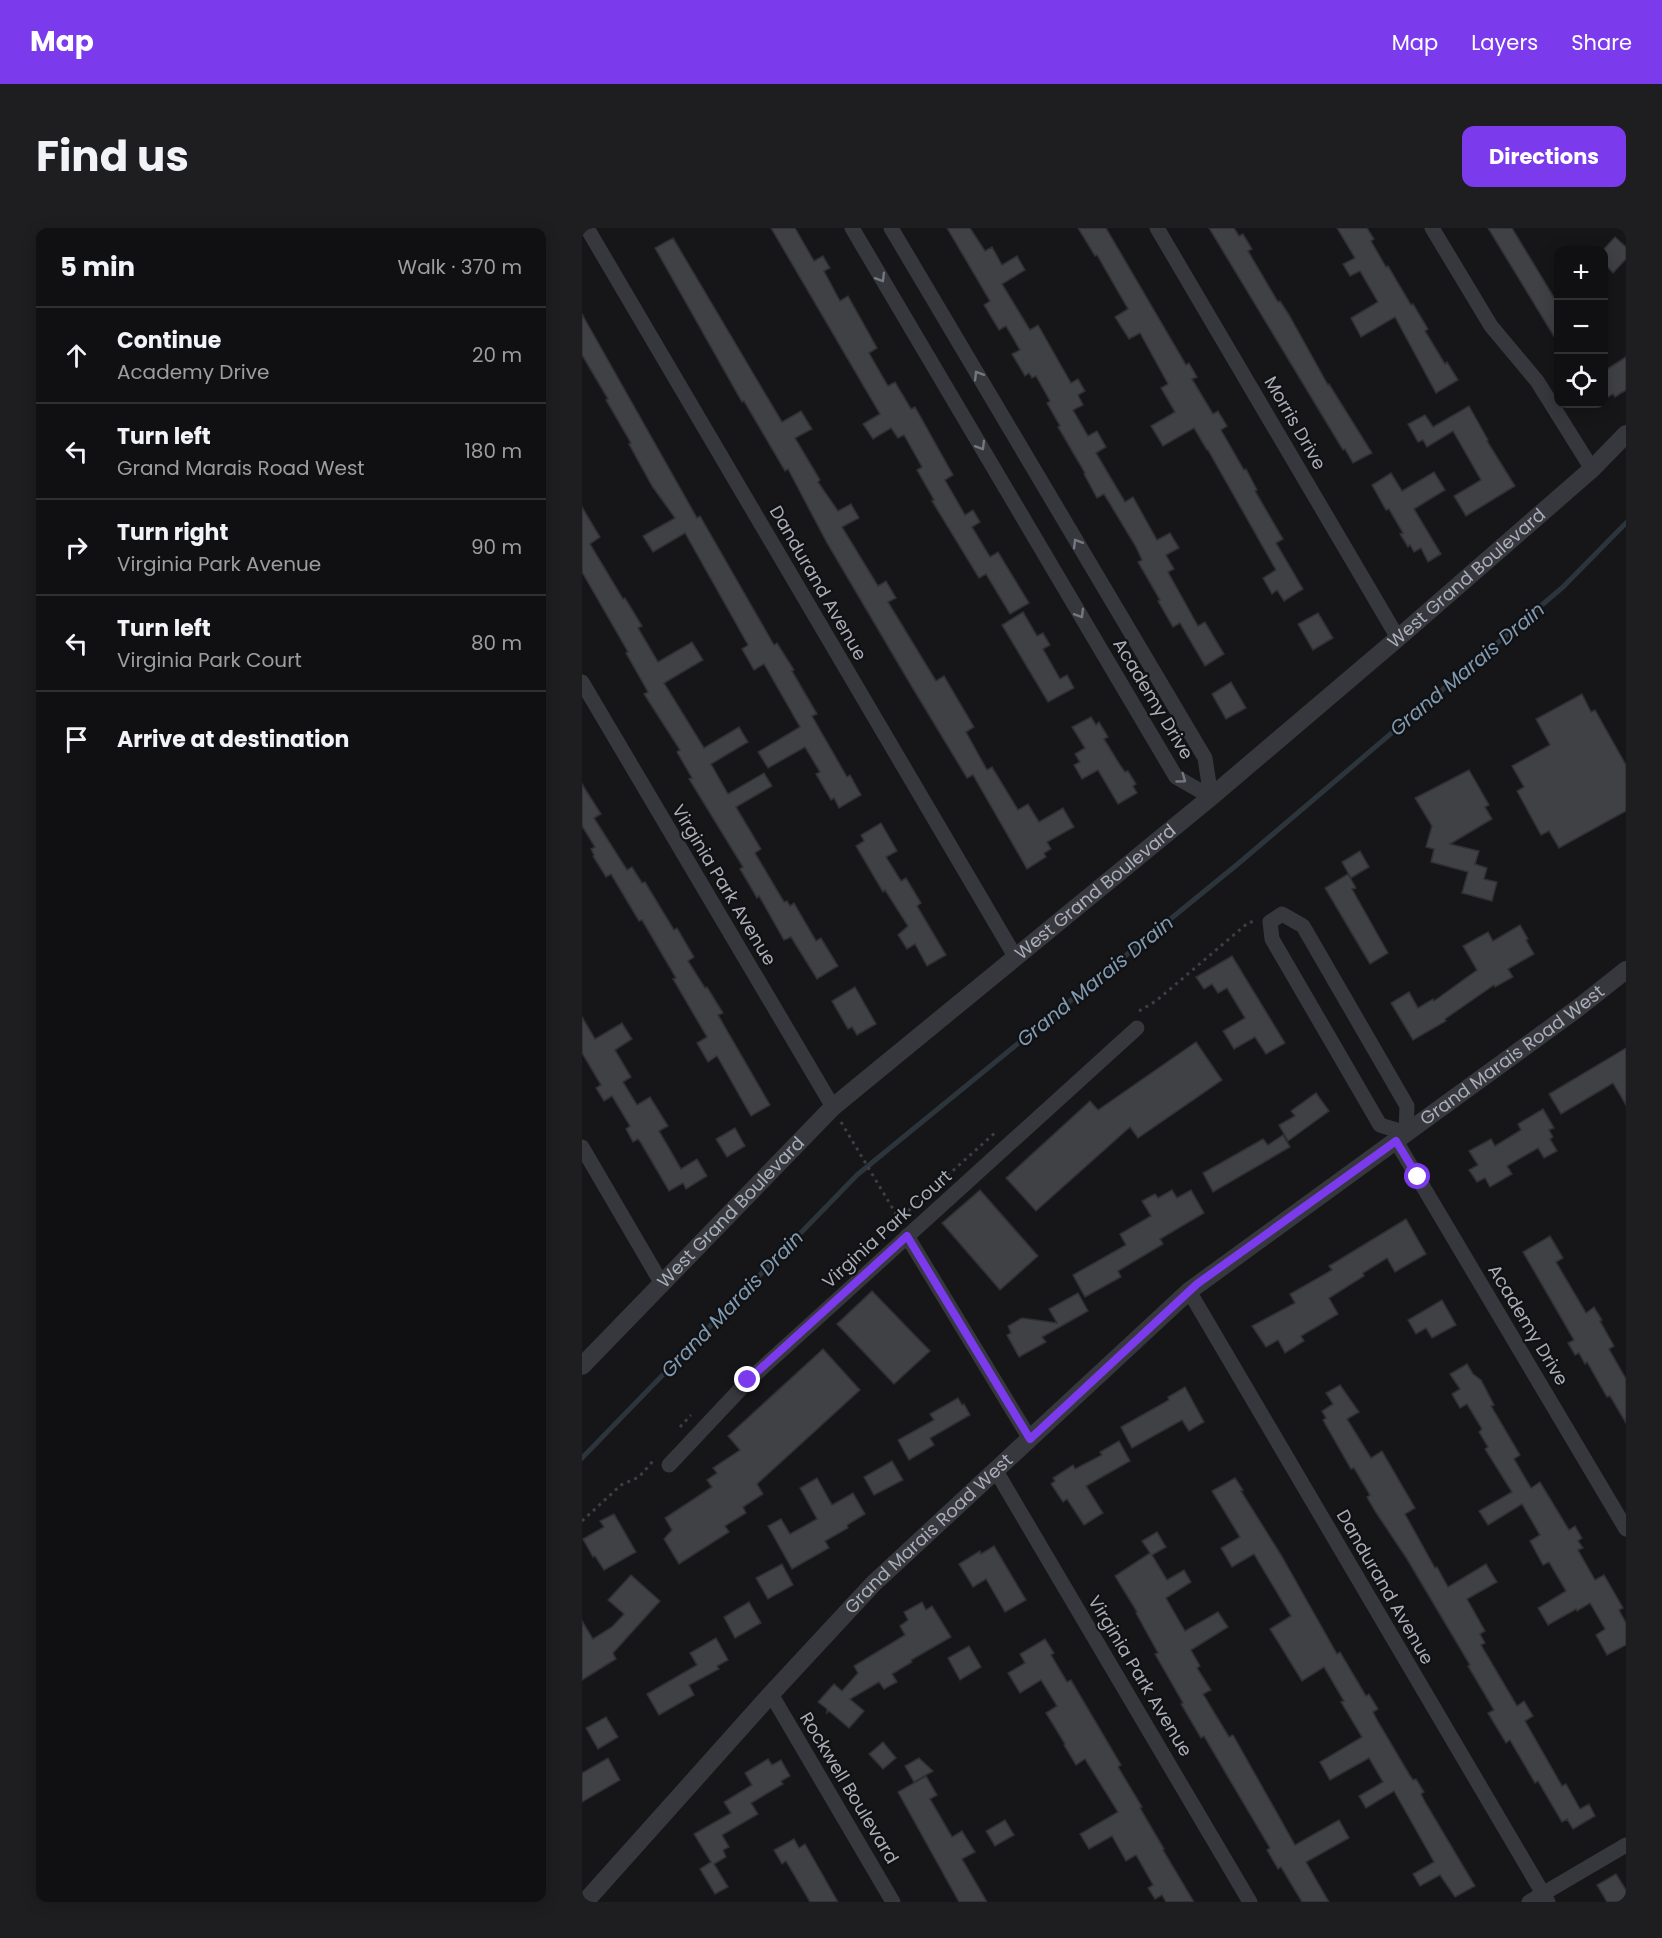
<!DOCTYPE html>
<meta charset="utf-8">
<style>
:root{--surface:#101012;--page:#1e1e20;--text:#f1f3f6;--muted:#9c9d9f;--line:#303032;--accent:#7c3aed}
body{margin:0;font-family:Poppins,sans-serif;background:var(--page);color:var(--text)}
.controls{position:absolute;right:18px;top:18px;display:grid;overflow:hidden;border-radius:12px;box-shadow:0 3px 15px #0003}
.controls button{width:54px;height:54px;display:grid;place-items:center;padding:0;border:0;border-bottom:2px solid var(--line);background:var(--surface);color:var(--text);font:30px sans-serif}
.stop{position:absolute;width:18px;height:18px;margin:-14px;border:4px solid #7c3aed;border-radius:50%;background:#fff}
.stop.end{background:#7c3aed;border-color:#fff;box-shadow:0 2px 6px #0008}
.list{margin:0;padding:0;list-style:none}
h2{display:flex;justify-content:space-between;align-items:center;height:78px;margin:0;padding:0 24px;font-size:26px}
h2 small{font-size:20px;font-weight:400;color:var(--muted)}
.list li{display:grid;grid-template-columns:39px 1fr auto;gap:18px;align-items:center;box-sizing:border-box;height:96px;padding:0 24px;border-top:2px solid var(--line)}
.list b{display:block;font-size:22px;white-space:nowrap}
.list p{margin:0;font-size:20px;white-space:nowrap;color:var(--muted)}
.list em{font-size:20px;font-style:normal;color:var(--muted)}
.icon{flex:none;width:33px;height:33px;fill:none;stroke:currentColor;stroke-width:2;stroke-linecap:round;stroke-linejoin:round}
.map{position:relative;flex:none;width:1044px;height:1674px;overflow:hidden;border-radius:12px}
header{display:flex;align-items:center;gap:36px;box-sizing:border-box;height:84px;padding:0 30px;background:var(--accent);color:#fff}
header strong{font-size:28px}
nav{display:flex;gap:33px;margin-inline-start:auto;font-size:21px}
.intro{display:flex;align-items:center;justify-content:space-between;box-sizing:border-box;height:144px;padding:0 36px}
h1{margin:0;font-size:42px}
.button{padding:15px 27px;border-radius:12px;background:var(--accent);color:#fff;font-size:21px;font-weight:700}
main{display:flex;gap:36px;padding:0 36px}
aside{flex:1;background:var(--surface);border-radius:12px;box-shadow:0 3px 15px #0003}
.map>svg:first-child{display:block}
</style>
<header>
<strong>Map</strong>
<nav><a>Map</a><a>Layers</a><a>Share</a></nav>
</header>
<div class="intro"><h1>Find us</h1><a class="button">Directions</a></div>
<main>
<aside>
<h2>5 min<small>Walk · 370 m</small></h2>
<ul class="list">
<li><svg class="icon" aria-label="ahead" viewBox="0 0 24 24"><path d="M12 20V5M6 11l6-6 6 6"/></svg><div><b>Continue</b><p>Academy Drive</p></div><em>20 m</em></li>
<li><svg class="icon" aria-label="left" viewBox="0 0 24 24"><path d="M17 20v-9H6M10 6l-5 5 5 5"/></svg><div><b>Turn left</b><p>Grand Marais Road West</p></div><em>180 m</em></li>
<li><svg class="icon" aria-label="right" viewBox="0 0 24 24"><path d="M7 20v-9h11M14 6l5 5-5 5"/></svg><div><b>Turn right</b><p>Virginia Park Avenue</p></div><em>90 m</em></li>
<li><svg class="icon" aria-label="left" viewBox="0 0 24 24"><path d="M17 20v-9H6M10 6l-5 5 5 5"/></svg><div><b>Turn left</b><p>Virginia Park Court</p></div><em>80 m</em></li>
<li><svg class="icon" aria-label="arrive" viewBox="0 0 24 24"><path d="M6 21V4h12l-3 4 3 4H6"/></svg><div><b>Arrive at destination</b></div></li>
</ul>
</aside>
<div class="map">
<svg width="1044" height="1674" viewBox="0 0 1044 1674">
<rect width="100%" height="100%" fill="#161618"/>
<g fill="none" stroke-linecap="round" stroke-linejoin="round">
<polyline stroke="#2c353c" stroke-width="5" points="0,1230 275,947 657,635 981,359 1044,295"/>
</g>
<g fill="#404145" stroke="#303034" stroke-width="1.5">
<polygon points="189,0 213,0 232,33 241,28 248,40 242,43 258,73 266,68 295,120 287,125 306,158 313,154 329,181 333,179 371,247 363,252 383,287 391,282 398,294 390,299 408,329 416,324 447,375 428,386 404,346 397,350 350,273 352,272 335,242 340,239 322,207 316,210 309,200 291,211 281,196 298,186"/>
<polygon points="365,0 388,0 403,23 410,19 420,37 435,28 443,42 420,56 448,102 456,97 489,155 496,151 503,163 496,167 501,177 491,182 506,208 515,203 524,219 514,225 543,274 551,269 575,312 588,305 597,320 584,327 592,341 586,344 616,398 623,394 642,426 623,438 598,395 591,399 576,373 578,372 556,334 560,332 554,319 522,266 515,270 502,246 503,245 476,199 478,198 465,175 468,173 454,148 450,150 447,145 443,148 430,126 438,122 424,98 417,102 402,77 408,73"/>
<polygon points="496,0 524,0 604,137 607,135 615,149 610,151 631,186 636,183 645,198 639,202 662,242 664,241 675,262 673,263 701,311 694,315 721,361 702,373 695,362 690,366 681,350 694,342 626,222 625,222 612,200 581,218 569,198 593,184 579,160 586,156 558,105 547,111 533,89 546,81 515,27 513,28"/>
<polygon points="627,0 652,0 657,8 661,6 670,21 666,23 696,74 698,73 707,87 746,157 747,156 790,225 771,235 763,221 761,222"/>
<polygon points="755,0 785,0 792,11 789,13 804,39 806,38 829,77 831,76 846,101 843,103 863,136 865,134 876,152 854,165 813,89 779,109 769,90 796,74 778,43 768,48 761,36 773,30"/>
<polygon points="906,0 930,0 976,76 976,115"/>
<polygon points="1033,9 1044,19 1044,31 1031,45 1022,35 1022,21"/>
<polygon points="91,10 200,194 219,183 230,201 213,210 238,252 236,254 256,283 269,276 277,290 260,299 296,358 304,353 314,370 306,374 354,453 362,448 392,499 384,504 405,542 410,539 436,582 446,576 457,594 481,580 492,599 465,614 469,621 462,625 464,629 445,641 391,547 385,550 330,459 245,315 206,241 203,243 162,173 160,174 73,20"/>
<polygon points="0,86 115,290 118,288 192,417 195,415 212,442 210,443 235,486 230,488 265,549 268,547 279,567 257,580 252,570 249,572 234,546 238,544 223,519 186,540 176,524 218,499 182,436 172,442 160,421 166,417 103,305 71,324 61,308 93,290 70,258 47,216 49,215 24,172 26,171 0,127"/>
<polygon points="1044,129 1044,162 1033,169 1031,166 1022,171 1022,143"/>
<polygon points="887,178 906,212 905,213 933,258 884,288 872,268 899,252 871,203 845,219 841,212 836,214 826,196 843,187 851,199"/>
<polygon points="852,244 863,262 832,281 859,326 846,334 839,320 832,324 828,317 826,319 818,306 821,305 807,281 804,282 790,257 809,245 820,263"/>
<polygon points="0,279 18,309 8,316 41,371 43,370 60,398 56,400 76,434 110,414 121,432 82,455 122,520 157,499 166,514 129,536 146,566 182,545 190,558 154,579 179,621 173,625 202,674 205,673 208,678 212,675 234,713 239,710 256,738 235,751 209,709 202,712 177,668 175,670 158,641 161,639 107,551 110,550 95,524 98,522 62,466 66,464 44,425 46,424 0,344"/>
<polygon points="441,384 455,408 461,405 468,417 461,421 478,451 485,447 492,460 466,474 420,397"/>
<polygon points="736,385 751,410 731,422 716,396"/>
<polygon points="649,454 664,480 644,491 630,466"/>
<polygon points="1000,466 1009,484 1013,482 1044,537 1044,583 977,620 967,603 959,607 935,563 942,559 930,538 968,517 954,491"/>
<polygon points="509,489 514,497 517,494 526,509 522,511 538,537 543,544 546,543 554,556 551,558 555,565 536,576 516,542 500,551 492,537 498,534 493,526 503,520 490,499"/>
<polygon points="887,542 907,577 903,579 910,591 868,616 897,623 893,636 905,640 902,651 915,654 910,673 880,665 886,644 849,634 852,621 844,619 850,598 833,570"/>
<polygon points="0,556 19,586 12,590 45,642 50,639 60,655 63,654 92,702 95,700 112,729 106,733 123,760 125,759 141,785 136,787 188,877 169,888 135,828 126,834 115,815 125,809 91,751 94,750 60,692 57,693 29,646 24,649 11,628 12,627 9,621 13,619 0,598"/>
<polygon points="299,595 315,623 304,629 319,653 324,650 339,675 335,678 364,727 345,738 333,716 325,721 316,707 326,698 303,662 301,664 274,618 282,613 279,607"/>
<polygon points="778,623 787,639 769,650 760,634"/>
<polygon points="766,646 774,660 770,661 806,725 788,736 743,660"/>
<polygon points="938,697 946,711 944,712 952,726 926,741 931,749 913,759 912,757 863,791 864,793 831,812 809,775 827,764 836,780 851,771 852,773 895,742 881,718 906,704 911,713"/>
<polygon points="650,728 703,815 684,826 673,809 652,821 641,803 663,790 645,760 636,765 630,756 622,761 614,749"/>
<polygon points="273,759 294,796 275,807 270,799 266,801 250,773"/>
<polygon points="0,789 13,811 40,795 50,811 33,822 49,849 41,854 55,877 68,869 86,898 77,903 99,941 115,931 125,948 104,961 101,955 87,963 59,915 56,911 51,914 44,901 48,898 30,868 22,873 14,860 19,857 0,825"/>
<polygon points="614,814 640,852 556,910 548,899 454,983 424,950 508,873 516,882"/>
<polygon points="1044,820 1044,877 1031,855 979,886 967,866"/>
<polygon points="734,865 747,883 706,913 697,897 713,888 709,883"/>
<polygon points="961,881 972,900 967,902 971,909 968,911 975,923 962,930 956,920 925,938 930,946 908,959 903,950 895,954 887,942 896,937 887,923 909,911 913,918 939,902 936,896"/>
<polygon points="153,900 163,918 145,929 134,911"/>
<polygon points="701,907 708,919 631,964 621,945 681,911 686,917"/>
<polygon points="398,962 456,1028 418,1062 360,995"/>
<polygon points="590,962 595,970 609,962 622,985 578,1011 581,1016 536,1043 539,1049 503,1069 491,1047 544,1017 538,1006 569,988 560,973 573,966 576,970"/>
<polygon points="824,991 844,1026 813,1044 805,1030 781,1045 782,1048 747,1070 756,1086 719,1108 722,1113 703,1125 696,1112 684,1119 670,1098 713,1075 708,1066 750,1042 747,1038"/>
<polygon points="968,1008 981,1030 974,1034 1004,1085 1012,1079 1020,1092 1018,1093 1032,1118 1027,1121 1044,1151 1044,1195 1028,1168 1025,1169 1005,1134 1003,1136 997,1125 993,1127 986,1115 992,1112 941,1024"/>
<polygon points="290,1063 348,1123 312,1156 255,1096"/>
<polygon points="496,1065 506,1083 460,1109 464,1114 437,1129 425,1107 429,1105 426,1098 440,1090 475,1095 467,1081"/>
<polygon points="860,1072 874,1097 850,1110 844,1100 834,1106 826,1092"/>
<polygon points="241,1121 278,1162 175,1256 181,1266 161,1279 164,1285 143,1298 147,1304 97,1336 82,1311 90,1302 83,1290 130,1259 125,1252 135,1245 131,1240 158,1222 146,1208"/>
<polygon points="885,1136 891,1146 899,1152 912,1177 909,1178 938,1227 932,1231 949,1260 958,1254 987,1302 993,1298 1000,1310 996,1313 1001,1320 996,1322 1013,1352 1022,1347 1041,1380 1037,1382 1044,1395 1044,1417 1025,1427 1014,1407 1023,1401 1008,1375 995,1383 994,1381 966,1397 956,1380 984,1363 967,1334 961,1337 948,1313 958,1307 940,1276 906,1297 897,1283 930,1264 903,1221 906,1219 897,1204 900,1201 885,1176 878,1180 870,1166 878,1161 868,1146"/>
<polygon points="758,1157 777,1184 765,1191 789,1230 800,1223 833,1280 823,1286 853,1340 855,1339 866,1359 904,1336 915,1354 885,1371 903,1403 898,1406 903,1415 899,1417 935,1478 942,1473 951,1488 943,1493 980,1558 984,1556 998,1581 1007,1576 1013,1588 991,1601 985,1591 980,1594 956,1553 953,1555 928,1512 924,1515 906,1485 912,1482 886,1438 888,1437 825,1331 793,1283 785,1269 788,1267 772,1240 769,1241 741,1192 744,1190 740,1183 751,1176 744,1165"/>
<polygon points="603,1159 622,1194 607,1203 600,1192 550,1220 539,1199 587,1172 586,1169"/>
<polygon points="376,1170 380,1177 382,1176 388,1187 348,1210 352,1217 327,1232 316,1212 352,1192 348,1186"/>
<polygon points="537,1213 548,1233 504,1258 521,1285 502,1297 485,1271 481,1274 469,1256 473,1253 471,1250 491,1237 493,1241 520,1227 518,1224"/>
<polygon points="310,1233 321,1252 292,1267 282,1249"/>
<polygon points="235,1250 250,1277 271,1265 283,1286 265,1297 266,1300 243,1313 247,1320 210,1341 186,1298 199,1291 208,1306 235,1291 218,1260"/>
<polygon points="653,1250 661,1262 659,1263 699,1327 755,1426 758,1424 784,1468 787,1466 796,1481 791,1484 795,1492 827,1546 831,1552 834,1551 842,1564 839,1566 843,1574 893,1658 873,1669 858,1647 838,1658 831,1646 852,1634 812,1563 784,1580 777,1568 801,1554 787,1530 748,1552 738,1534 780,1509 759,1474 762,1473 742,1439 720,1453 688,1401 709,1388 672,1326 650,1339 639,1320 658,1309 630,1263"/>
<polygon points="32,1286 54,1324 22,1342 13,1328 11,1329 1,1311 22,1299 18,1293"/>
<polygon points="575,1304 584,1319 570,1327 585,1352 602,1342 609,1354 584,1370 603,1403 636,1384 646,1399 609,1422 618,1438 615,1440 629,1462 621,1466 647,1509 651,1507 713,1617 757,1592 767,1610 724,1634 747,1674 720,1674 699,1639 696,1641 685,1622 688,1620 646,1549 622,1508 619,1510 599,1476 601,1475 573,1426 576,1425 554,1385 555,1384 533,1348 568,1325 560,1313"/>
<polygon points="412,1318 444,1372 423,1384 404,1351 391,1359 377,1336 398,1323 399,1326"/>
<polygon points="200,1336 211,1357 186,1371 174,1350"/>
<polygon points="49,1347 78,1373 31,1425 34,1431 0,1452 0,1393 11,1411 30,1399 42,1386 26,1372"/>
<polygon points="167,1374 179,1395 153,1410 142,1389"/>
<polygon points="340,1374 344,1382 350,1378 369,1409 329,1432 330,1434 310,1446 315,1454 302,1461 297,1454 268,1471 282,1483 267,1500 247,1483 245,1485 245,1481 236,1474 252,1456 260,1463 276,1445 272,1438 323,1407 318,1398 326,1392 322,1384"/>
<polygon points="134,1410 146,1432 135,1438 137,1441 107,1457 112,1467 77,1487 65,1466 115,1437 108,1425"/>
<polygon points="463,1411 472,1425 469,1427 485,1454 489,1452 539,1537 536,1539 560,1579 558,1580 582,1621 581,1622 612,1674 584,1674 580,1667 573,1671 566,1660 571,1657 554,1627 544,1633 530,1608 507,1621 498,1606 536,1584 503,1531 494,1537 482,1517 483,1516 464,1485 475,1478 459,1452 438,1465 426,1445 443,1435 438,1426"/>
<polygon points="387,1418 399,1439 378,1452 366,1430"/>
<polygon points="24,1489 36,1509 16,1521 4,1500"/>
<polygon points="301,1514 314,1530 301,1541 287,1526"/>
<polygon points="26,1530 38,1552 0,1574 0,1545"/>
<polygon points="337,1530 351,1543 332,1554 323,1538"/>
<polygon points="186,1531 190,1537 199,1532 208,1548 199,1553 201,1556 169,1575 176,1586 140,1607 147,1619 141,1622 144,1629 132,1636 146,1659 133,1666 118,1641 129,1634 112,1606 149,1585 142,1574 170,1557 163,1545"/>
<polygon points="344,1548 355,1567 348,1571 370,1609 380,1603 393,1624 380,1631 405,1674 377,1674 316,1564"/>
<polygon points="423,1592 432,1607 413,1618 404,1603"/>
<polygon points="212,1611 217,1620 223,1616 256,1674 228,1674 204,1633 200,1636 192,1622"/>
<polygon points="1034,1646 1044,1662 1044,1674 1025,1674 1015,1657"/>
</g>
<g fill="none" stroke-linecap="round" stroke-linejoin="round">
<g stroke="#3d3f44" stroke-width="3" stroke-dasharray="3 4.5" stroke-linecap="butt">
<polyline points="557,783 574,773 667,694 672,694"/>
<polyline points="259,894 317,991"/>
<polyline points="304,1003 415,903"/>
<polyline points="98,1199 109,1187"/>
<polyline points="0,1293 39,1257 57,1249 71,1233"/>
</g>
<g stroke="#37383d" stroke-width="15">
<polyline points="5,0 434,730"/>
<polyline points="270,0 594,549 629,569"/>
<polyline points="309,0 623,530 629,569"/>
<polyline points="575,0 816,410"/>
<polyline points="850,0 909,98 955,153 1010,241"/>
<polyline points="0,454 251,879"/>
<polygon points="700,686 721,698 825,878 824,905 798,897 690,711 688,694"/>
<polyline points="814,913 1044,1301"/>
<polyline points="0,919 80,1056"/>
<polyline points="325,1008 448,1211"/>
<polyline points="607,1063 966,1674"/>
<polyline points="87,1237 167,1152 555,800"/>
<polyline points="414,1243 668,1674"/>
<polyline points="189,1466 311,1674"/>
<polyline points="947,1674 1044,1617"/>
</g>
<g stroke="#37383d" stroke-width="18">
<path id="s1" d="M0,1138L251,879L629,569L816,410L1010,241L1044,206"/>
<path id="s2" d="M3,1674L189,1466L291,1356L607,1063L996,780L1044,742"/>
</g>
</g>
<defs><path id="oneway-chevron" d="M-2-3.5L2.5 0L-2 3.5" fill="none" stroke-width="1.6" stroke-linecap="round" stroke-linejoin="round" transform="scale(1.5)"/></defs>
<g stroke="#757881">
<use href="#oneway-chevron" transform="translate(299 50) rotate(59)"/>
<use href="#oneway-chevron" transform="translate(396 147) rotate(-121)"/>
<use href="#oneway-chevron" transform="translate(399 218) rotate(59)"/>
<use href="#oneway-chevron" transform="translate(495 315) rotate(-121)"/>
<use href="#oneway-chevron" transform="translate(498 386) rotate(59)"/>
<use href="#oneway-chevron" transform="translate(600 551) rotate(36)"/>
</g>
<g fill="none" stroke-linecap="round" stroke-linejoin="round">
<polyline stroke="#7c3aed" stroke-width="8" points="166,1152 325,1008 448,1211 615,1056 814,913 836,949"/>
</g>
<g text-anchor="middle" stroke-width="4.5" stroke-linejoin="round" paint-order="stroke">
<g font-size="18" fill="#a8adb8" stroke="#111113">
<text transform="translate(713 195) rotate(60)" y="6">Morris Drive</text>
<text dy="6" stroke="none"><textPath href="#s1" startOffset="1186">West Grand Boulevard</textPath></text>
<text transform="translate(236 355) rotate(60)" y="6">Dandurand Avenue</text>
<text transform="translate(571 471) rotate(59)" y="6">Academy Drive</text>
<text transform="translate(142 657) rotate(59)" y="6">Virginia Park Avenue</text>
<text dy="6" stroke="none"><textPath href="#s1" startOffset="700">West Grand Boulevard</textPath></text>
<text dy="6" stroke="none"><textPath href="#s2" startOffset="1260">Grand Marais Road West</textPath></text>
<text dy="6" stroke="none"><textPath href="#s1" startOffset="214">West Grand Boulevard</textPath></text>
<text transform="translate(305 1001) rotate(-42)" y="6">Virginia Park Court</text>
<text transform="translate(946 1097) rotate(59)" y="6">Academy Drive</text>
<text dy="6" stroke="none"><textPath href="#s2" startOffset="504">Grand Marais Road West</textPath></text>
<text transform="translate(803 1359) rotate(60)" y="6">Dandurand Avenue</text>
<text transform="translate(558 1448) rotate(59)" y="6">Virginia Park Avenue</text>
<text transform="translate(267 1560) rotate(59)" y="6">Rockwell Boulevard</text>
</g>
<g font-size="20" font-style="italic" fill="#7f9bb3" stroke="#111113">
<text transform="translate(885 441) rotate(-40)" y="7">Grand Marais Drain</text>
<text transform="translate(513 753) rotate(-39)" y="7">Grand Marais Drain</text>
<text transform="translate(150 1076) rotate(-46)" y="7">Grand Marais Drain</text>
</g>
</g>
</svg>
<div class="controls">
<button>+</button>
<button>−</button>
<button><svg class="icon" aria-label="locate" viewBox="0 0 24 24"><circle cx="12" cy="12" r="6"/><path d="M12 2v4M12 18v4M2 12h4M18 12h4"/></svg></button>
</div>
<div class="stop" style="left:836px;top:949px"></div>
<div class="stop end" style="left:166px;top:1152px"></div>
</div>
</main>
